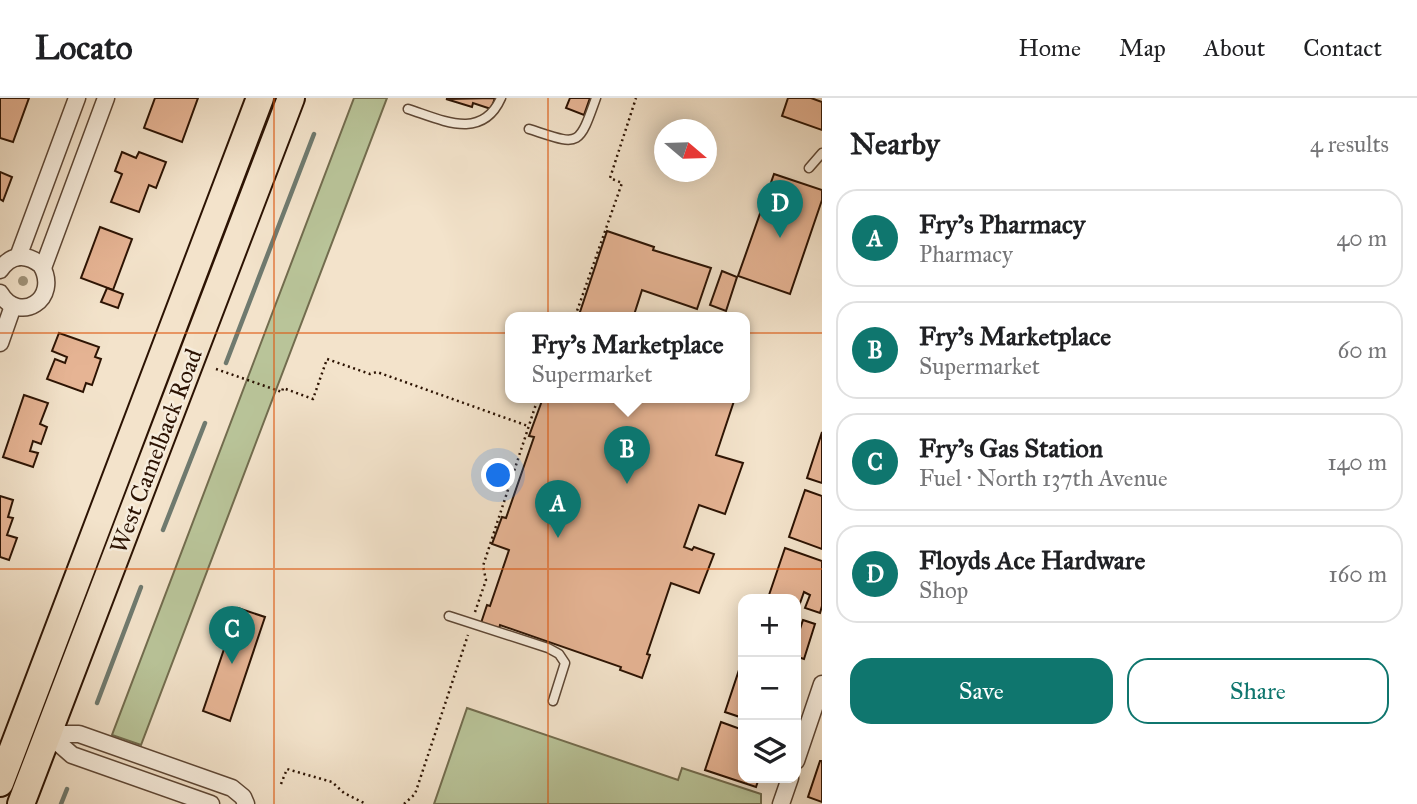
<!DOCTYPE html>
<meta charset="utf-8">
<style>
:root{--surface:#fff;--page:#f2f2f2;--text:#202124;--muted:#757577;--line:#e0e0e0;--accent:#0f766e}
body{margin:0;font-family:"IM FELL Great Primer",serif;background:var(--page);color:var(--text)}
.controls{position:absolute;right:21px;bottom:21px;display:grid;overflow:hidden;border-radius:14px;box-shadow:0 4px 18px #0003}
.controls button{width:63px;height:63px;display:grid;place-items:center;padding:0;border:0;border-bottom:2px solid var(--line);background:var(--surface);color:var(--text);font:35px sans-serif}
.compass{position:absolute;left:654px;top:21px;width:63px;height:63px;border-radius:50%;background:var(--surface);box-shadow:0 4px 18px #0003;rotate:109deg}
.you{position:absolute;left:499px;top:378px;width:24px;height:24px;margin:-18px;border:5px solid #fff;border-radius:50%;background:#1a73e8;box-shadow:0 0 0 10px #1a73e833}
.badge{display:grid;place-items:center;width:46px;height:46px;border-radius:50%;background:var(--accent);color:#fff;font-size:23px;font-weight:700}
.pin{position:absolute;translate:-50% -58px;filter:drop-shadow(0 2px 4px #0008)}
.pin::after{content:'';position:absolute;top:37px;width:24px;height:21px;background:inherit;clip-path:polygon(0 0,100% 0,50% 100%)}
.popup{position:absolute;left:505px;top:214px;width:245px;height:91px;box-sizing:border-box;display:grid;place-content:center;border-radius:14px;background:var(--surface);filter:drop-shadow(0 2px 5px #0005);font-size:23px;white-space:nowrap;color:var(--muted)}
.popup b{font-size:26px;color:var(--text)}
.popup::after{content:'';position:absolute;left:50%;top:100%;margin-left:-14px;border:14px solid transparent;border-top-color:var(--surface)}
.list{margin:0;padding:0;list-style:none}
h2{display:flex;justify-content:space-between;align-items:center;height:91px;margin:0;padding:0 28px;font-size:30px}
h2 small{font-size:23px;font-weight:400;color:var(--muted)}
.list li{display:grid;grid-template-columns:46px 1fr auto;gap:21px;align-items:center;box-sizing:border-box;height:98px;margin:0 14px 14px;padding:0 14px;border:2px solid var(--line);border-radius:21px}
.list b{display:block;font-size:26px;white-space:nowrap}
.list p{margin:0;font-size:23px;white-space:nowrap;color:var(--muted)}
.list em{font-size:23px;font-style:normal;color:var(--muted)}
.actions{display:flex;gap:14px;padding:21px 28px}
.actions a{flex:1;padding:16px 0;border:2px solid var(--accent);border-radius:21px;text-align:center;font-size:24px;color:var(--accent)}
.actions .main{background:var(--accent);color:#fff}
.icon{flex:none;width:38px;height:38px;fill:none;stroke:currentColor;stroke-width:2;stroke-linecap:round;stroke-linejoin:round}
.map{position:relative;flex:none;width:822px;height:706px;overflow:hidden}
header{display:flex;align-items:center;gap:42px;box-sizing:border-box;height:98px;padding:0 35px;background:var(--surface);border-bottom:2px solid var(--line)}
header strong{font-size:33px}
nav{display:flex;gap:38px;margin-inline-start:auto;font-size:24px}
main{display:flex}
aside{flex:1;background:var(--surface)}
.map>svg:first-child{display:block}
</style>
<header>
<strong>Locato</strong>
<nav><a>Home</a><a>Map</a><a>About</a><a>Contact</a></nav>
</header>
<main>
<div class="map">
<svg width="822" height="706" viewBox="0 0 822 706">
<rect width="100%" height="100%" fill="#f3e3cb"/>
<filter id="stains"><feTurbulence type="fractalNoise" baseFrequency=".00286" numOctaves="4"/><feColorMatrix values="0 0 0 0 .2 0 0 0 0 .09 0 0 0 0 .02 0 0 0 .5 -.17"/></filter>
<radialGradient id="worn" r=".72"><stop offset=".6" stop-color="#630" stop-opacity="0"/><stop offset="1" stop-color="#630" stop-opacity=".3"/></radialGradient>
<g fill="#b9c499" stroke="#726c4e" stroke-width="2">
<polygon points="354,0 387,0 141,647 112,637"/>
<polygon points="467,610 678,682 682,670 761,696 761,706 434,706"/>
</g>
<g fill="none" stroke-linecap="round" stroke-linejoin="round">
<g stroke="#6f7a6f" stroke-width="4.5">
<polyline points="226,265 314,36"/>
<polyline points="163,432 205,325"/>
<polyline points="97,605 141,489"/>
<polyline points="61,706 67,691"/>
</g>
</g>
<g fill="#e6b494" stroke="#2c1303" stroke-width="2">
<polygon points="0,0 29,0 13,44 0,40"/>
<polygon points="155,0 198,0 182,44 144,30"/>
<polygon points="495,0 491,11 473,5 472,9 446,1"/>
<polygon points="570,0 590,0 584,17 566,10"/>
<polygon points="788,0 811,0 822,4 822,32 782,18"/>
<polygon points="122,54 136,60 139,54 166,64 156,90 149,87 139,114 111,104 122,76 115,73"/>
<polygon points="0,74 12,79 3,103 0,101"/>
<polygon points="774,76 822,92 822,102 790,196 738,178"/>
<polygon points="100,129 132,141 113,192 81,180"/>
<polygon points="607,133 654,149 653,152 711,170 697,211 642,192 633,220 578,220"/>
<polygon points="722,173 737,179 726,213 710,207"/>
<polygon points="107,190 123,196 118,210 101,204"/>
<polygon points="59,235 99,249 95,259 101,261 92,287 86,285 83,294 47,281 55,261 65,265 67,259 52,253"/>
<polygon points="24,297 48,305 40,326 47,329 41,346 33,343 30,353 38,355 33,369 3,359"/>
<polygon points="543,300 550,303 550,300 735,300 716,357 743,365 725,416 699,407 684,449 692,452 694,449 714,456 699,495 671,485 647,556 650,557 642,580 620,572 621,569 500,527 499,531 481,525 487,507 490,508 509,452 492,446 502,419 506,420 534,339 529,338"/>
<polygon points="822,334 822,385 807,380"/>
<polygon points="805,392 822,398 822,451 789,439"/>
<polygon points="0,398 13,402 8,419 13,420 7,437 17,440 9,462 0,459"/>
<polygon points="785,450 822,463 822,508 820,515 805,510 810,497 804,494 799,508 796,506 796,501 781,501 769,497"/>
<polygon points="238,510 265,519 230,623 203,613"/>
<polygon points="803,522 815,526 804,561 798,559 796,564 796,533 799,534"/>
<polygon points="741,566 743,567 743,620 725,614"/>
<polygon points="721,624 743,632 743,680 759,680 756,689 705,672"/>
<polygon points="820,663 822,663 822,704 808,699"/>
</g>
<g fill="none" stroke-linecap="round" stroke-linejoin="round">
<g stroke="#5e4735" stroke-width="11">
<g id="service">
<path d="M408,11C442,22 482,43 501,0"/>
<path d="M529,31C579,47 578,51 596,0"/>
<polyline points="809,70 822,55"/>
<polyline points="449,518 548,550 559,556 565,565 553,603"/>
</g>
</g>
<g stroke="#5e4735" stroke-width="19">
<g id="minor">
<polyline points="18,159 77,0"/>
<polyline points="43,170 106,0"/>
<path d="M0,172C11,156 26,155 41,167C61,201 19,227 0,195"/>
<polyline points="0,245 13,208"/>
<polyline points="48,636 79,636 232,690 243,699 246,706"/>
<polyline points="48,636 72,657 211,706"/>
<polyline points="796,663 822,586"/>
<polyline points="781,706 790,680"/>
</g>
</g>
<g stroke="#2c1303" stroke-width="30">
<g id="primary">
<polyline points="0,685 260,0"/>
<polyline points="21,706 291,0"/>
</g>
</g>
<g stroke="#2c1303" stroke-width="2.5" stroke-dasharray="2 3.5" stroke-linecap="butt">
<polyline points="569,220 577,213 622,85 610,80 636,0"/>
<polyline points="216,271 282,294 283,290 313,301 327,261 370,276 377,274 528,328"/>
<polyline points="475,514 486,482 483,468 538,300"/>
<polyline points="281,686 287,671 332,684 344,695 366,706"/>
<polyline points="404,706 415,696 468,537"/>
</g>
<use href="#service" stroke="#f7eddd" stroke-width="8"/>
<use href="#minor" stroke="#f7eddd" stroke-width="16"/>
<use href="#primary" stroke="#f3e3cb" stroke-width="26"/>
</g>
<circle fill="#a0937a" cx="23" cy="183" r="5"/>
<path fill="none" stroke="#df560c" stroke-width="2" stroke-opacity="0.55" d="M274,0V706M548,0V706M0,235H822M0,471H822"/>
<g text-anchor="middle" stroke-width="5" stroke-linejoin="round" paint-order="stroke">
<g font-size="24" fill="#2c1303" stroke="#f7eddd">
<text transform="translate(156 353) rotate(-69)" y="8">West Camelback Road</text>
</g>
</g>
<rect width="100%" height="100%" filter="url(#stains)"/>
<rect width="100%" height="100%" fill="url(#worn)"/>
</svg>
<div class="controls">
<button>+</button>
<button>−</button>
<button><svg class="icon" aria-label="layers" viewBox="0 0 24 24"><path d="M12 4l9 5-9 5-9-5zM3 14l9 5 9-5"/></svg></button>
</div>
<svg class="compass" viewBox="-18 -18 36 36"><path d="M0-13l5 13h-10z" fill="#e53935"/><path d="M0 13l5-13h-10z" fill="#757577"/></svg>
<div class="you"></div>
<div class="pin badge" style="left:558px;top:440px">A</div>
<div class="pin badge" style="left:627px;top:386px">B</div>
<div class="popup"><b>Fry's Marketplace</b>Supermarket</div>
<div class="pin badge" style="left:232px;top:566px">C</div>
<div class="pin badge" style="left:780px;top:140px">D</div>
</div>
<aside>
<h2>Nearby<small>4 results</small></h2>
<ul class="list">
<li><span class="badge">A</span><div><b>Fry's Pharmacy</b><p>Pharmacy</p></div><em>40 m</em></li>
<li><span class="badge">B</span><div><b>Fry's Marketplace</b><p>Supermarket</p></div><em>60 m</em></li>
<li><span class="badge">C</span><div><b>Fry's Gas Station</b><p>Fuel · North 137th Avenue</p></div><em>140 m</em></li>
<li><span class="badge">D</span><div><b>Floyds Ace Hardware</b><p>Shop</p></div><em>160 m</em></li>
</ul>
<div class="actions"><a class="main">Save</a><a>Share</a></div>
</aside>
</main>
